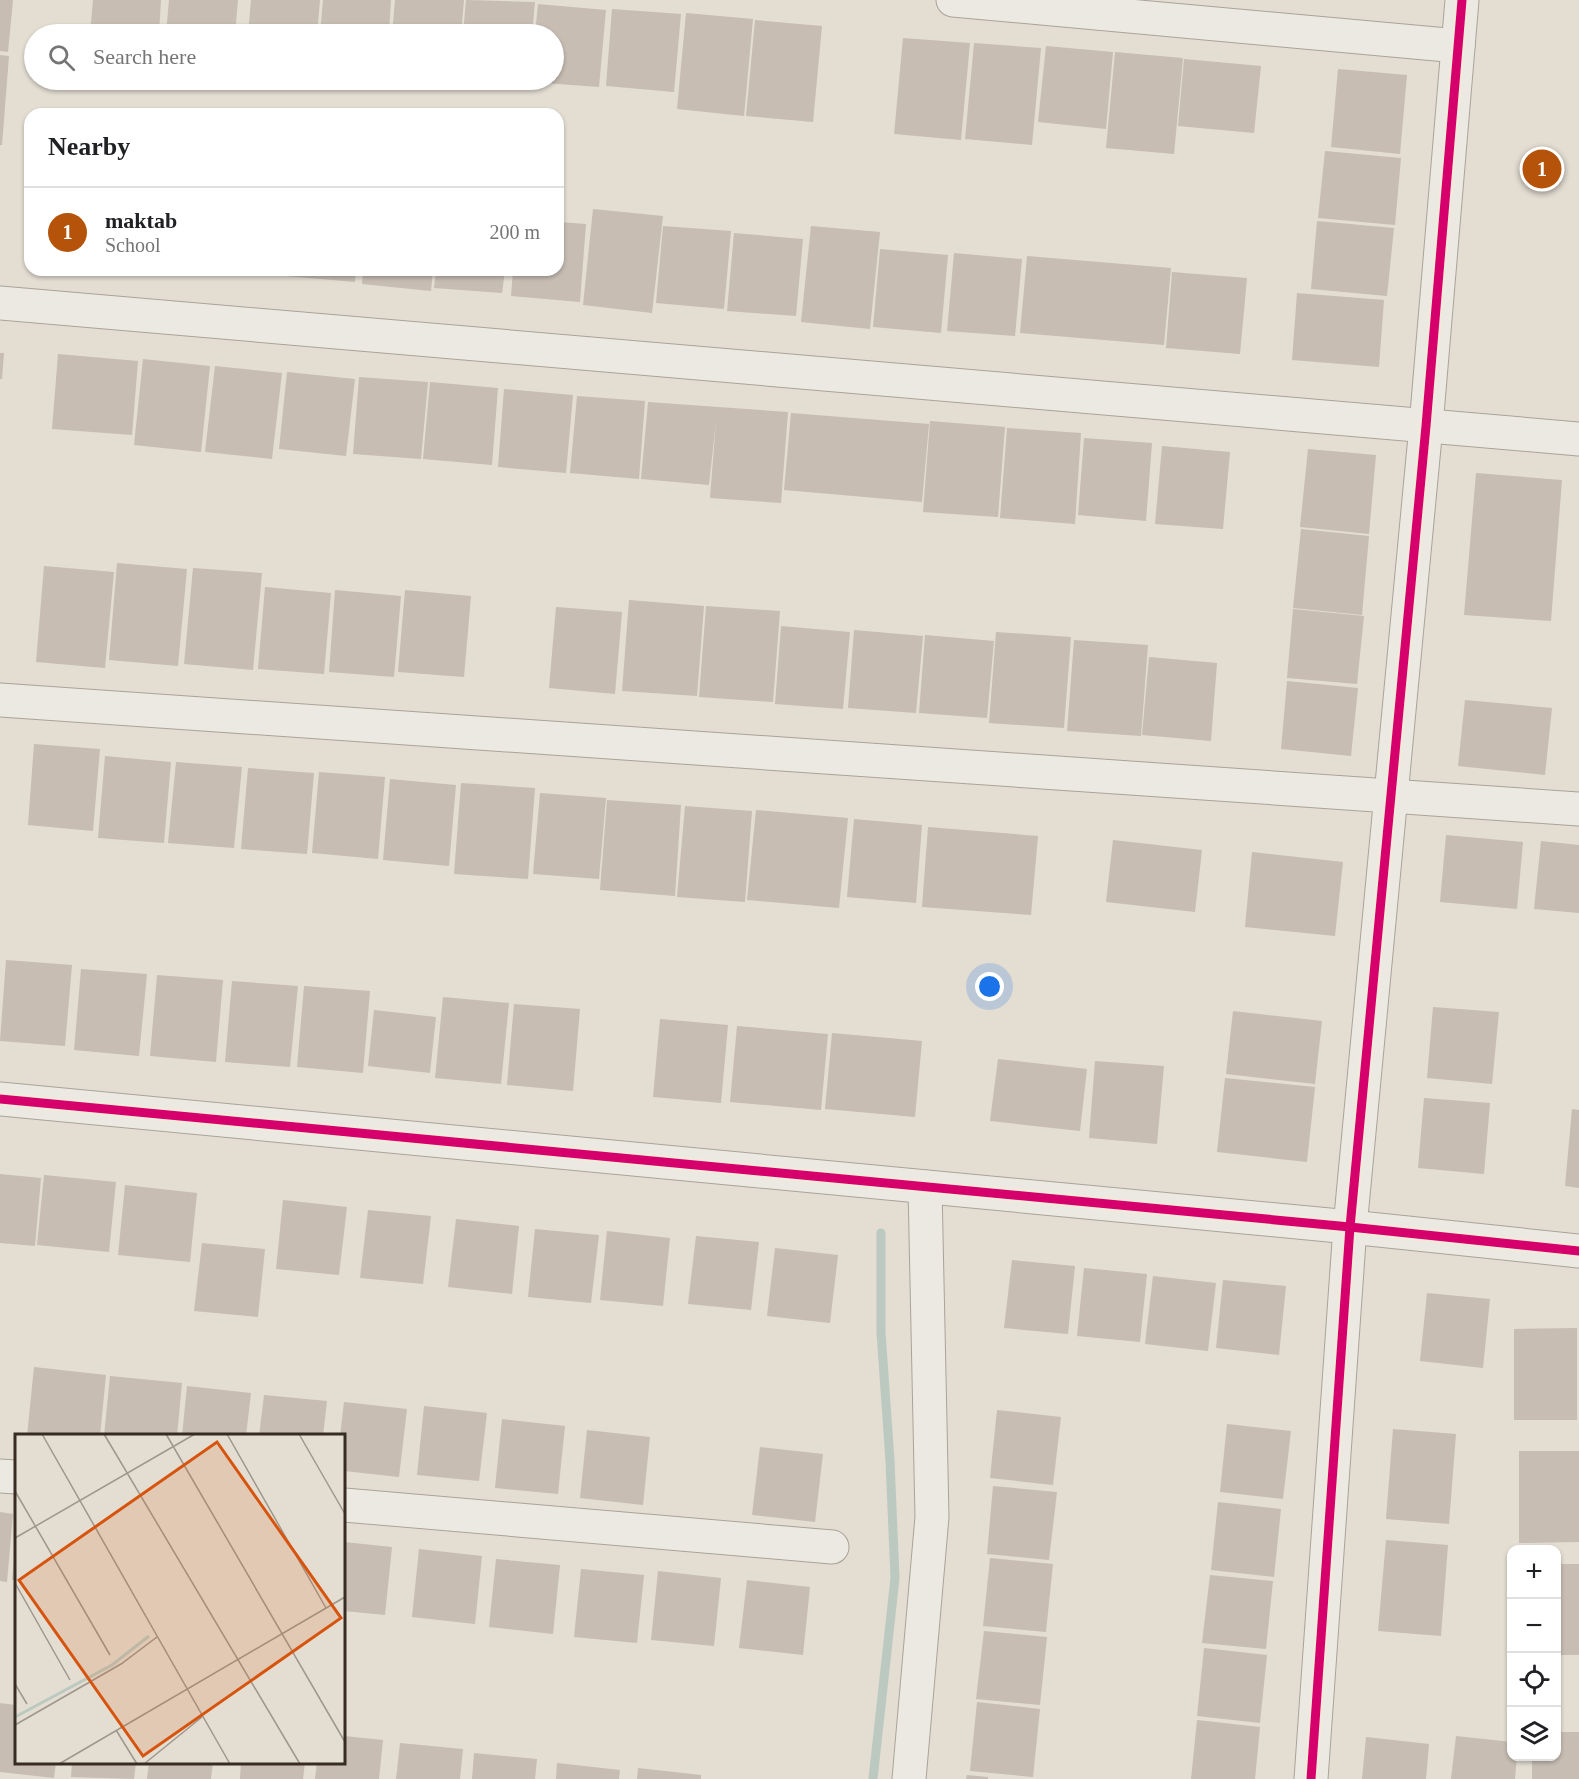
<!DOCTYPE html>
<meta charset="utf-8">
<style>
:root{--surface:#fff;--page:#f2f2f2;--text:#202124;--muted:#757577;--line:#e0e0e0;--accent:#b45309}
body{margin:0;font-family:Georgia,serif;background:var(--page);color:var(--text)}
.controls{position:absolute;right:18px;bottom:18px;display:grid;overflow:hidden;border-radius:12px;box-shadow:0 2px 4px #0004}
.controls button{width:54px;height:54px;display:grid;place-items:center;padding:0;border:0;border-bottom:2px solid var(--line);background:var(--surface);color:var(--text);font:30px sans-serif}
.you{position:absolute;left:990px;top:987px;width:21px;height:21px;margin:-15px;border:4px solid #fff;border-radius:50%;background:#1a73e8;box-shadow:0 0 0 9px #1a73e833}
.badge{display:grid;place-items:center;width:39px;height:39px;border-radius:50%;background:var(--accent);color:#fff;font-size:20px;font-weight:700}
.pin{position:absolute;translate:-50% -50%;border:3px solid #fff;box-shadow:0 2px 6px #0006}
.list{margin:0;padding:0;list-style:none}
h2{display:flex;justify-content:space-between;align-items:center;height:78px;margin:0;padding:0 24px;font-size:26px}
h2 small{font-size:20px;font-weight:400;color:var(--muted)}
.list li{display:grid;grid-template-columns:39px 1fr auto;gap:18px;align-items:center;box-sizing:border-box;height:90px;padding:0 24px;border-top:2px solid var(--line)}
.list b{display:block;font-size:22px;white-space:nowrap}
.list p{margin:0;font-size:20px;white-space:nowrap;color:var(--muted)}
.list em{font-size:20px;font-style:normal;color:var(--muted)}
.icon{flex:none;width:33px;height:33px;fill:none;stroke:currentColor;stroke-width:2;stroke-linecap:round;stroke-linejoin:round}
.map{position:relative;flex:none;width:1579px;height:1779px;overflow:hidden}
.search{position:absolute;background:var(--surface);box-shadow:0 2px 4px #0004;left:24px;top:24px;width:540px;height:66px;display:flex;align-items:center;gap:15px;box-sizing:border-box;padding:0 21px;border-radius:33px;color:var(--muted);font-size:22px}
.panel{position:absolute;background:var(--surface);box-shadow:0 2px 4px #0004;left:24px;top:108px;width:540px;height:168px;border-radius:18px}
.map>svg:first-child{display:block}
</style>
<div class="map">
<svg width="1579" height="1779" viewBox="0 0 1579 1779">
<rect width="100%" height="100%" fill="#e3ddd2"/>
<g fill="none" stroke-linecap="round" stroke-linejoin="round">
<polyline stroke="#bbc9c0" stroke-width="9" points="873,1779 895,1578 890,1461 881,1332 881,1233"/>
</g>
<g fill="#c7bdb3">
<polygon points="0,0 13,0 8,52 0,51"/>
<polygon points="93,0 161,0 159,34 90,34"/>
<polygon points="169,0 238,0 235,34 166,34"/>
<polygon points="251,0 320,0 317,34 248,34"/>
<polygon points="323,0 391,0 389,34 320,34"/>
<polygon points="395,0 464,0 461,34 392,34"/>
<polygon points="466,0 535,2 532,34 463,34"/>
<polygon points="538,4 606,10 599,87 531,82 531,80 554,80 554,34 535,34"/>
<polygon points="612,9 681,14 674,92 606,86"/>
<polygon points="686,13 753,19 744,116 677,109"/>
<polygon points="755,20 822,26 813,122 746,116"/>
<polygon points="903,38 970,43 961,140 894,134"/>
<polygon points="974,43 1041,48 1032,145 965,139"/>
<polygon points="1046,46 1113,52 1106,129 1038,122"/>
<polygon points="1115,52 1183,58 1174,154 1106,148"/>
<polygon points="0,55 9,56 2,145 0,145"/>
<polygon points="1184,59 1261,66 1254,133 1178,126"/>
<polygon points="1338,69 1407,75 1400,154 1331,147"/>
<polygon points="1325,151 1401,158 1395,225 1318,218"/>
<polygon points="593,209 663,216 652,313 583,305"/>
<polygon points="1317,221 1394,228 1387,296 1311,289"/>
<polygon points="558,222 586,224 580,302 511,296 513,270 558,270"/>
<polygon points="663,226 731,231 724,309 656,303"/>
<polygon points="811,226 880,232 870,329 801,322"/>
<polygon points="734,233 803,239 796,316 727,311"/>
<polygon points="880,249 948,255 941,333 873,327"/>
<polygon points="954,253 1022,259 1015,336 947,331"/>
<polygon points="1027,256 1171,268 1164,345 1020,333"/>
<polygon points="287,270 356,270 355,282 286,276"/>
<polygon points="363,270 433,270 431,291 362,284"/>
<polygon points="436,270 505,270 502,293 434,288"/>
<polygon points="1172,272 1247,278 1240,354 1166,348"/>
<polygon points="1297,293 1384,300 1379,367 1292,360"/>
<polygon points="0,353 4,353 2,379 0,379"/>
<polygon points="58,354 138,361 132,435 52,429"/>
<polygon points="143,359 210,366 201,452 134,445"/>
<polygon points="215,366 282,373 272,459 205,452"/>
<polygon points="287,372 355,379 346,456 279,449"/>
<polygon points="359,377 428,382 421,459 353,454"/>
<polygon points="430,382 498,388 492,465 423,459"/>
<polygon points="504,389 573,395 566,473 498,467"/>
<polygon points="577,396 645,401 639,479 570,473"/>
<polygon points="648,402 788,412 781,503 710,498 716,421 709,485 641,479"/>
<polygon points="791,413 929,424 922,502 784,490"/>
<polygon points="930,421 1005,427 998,517 923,512"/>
<polygon points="1007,428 1081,433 1075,524 1000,518"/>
<polygon points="1084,438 1152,443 1146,521 1078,515"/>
<polygon points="1162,446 1230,452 1223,529 1155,524"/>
<polygon points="1308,449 1376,455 1369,534 1300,527"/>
<polygon points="1476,473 1562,480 1551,621 1464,615"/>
<polygon points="1301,529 1369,536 1362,615 1293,608"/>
<polygon points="117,563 187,569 178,666 109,660"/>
<polygon points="44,566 114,572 105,668 36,662"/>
<polygon points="193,568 262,573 253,670 184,664"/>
<polygon points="265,587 331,593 324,674 258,669"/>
<polygon points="335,590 401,596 394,677 329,672"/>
<polygon points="405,590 471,596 464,677 398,672"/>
<polygon points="629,600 704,606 697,696 622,691"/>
<polygon points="706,606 780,611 773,702 699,697"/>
<polygon points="556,607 622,612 615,694 549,688"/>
<polygon points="1293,609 1364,616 1357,684 1287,678"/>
<polygon points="781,626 850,632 843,709 775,704"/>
<polygon points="854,630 923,636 916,713 848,708"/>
<polygon points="996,632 1071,637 1064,728 989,723"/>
<polygon points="925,635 994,641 987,718 919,713"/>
<polygon points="1074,640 1148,645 1141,736 1067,731"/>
<polygon points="1149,657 1217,663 1211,741 1142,735"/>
<polygon points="1287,681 1358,688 1351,756 1281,749"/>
<polygon points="1465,700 1552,708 1545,775 1458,766"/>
<polygon points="34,744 100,749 93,831 28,825"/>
<polygon points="105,756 171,762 164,843 98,838"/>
<polygon points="176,762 242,767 234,848 168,843"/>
<polygon points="248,768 314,773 307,854 241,849"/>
<polygon points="319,772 385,777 378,859 312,853"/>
<polygon points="390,779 456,785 449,866 383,860"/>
<polygon points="461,783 535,788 528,879 454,874"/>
<polygon points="540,793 606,798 599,879 533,874"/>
<polygon points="607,800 681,805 675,896 600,890"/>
<polygon points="685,806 752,811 745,902 677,897"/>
<polygon points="756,810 848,818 839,908 747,900"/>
<polygon points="854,819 922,825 916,903 847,897"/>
<polygon points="928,827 1038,836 1031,915 922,907"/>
<polygon points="1446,835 1523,842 1517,909 1440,902"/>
<polygon points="1113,840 1202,850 1195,912 1106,902"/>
<polygon points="1541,841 1579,845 1579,913 1534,909"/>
<polygon points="1252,852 1343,862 1335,936 1245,927"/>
<polygon points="6,960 72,965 65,1046 0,1041"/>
<polygon points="81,969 147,974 139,1056 74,1050"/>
<polygon points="157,975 223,980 216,1062 150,1056"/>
<polygon points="232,981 298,986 290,1067 225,1062"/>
<polygon points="304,986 370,991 363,1073 297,1067"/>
<polygon points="443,997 509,1003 501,1084 435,1078"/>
<polygon points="514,1004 580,1009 573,1091 507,1085"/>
<polygon points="1433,1007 1499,1012 1492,1084 1427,1078"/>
<polygon points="374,1010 436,1017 430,1073 368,1066"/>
<polygon points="1233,1011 1322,1021 1315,1084 1226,1074"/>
<polygon points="660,1019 728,1025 721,1103 653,1097"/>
<polygon points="737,1026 828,1034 821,1110 730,1102"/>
<polygon points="832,1033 922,1041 915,1117 825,1109"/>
<polygon points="998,1059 1087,1069 1080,1131 990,1121"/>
<polygon points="1095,1061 1164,1066 1157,1144 1089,1138"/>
<polygon points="1225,1078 1315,1087 1307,1162 1217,1152"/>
<polygon points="1424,1098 1490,1103 1484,1174 1418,1168"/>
<polygon points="1572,1109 1579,1110 1579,1188 1565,1186"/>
<polygon points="0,1174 41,1178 35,1246 0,1243"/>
<polygon points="44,1175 116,1182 109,1252 37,1245"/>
<polygon points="125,1185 197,1193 190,1262 118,1255"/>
<polygon points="283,1200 347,1207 339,1275 276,1269"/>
<polygon points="368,1210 431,1216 423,1284 360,1278"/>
<polygon points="456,1219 519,1226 512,1294 448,1287"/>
<polygon points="535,1229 599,1235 591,1303 528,1297"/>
<polygon points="607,1231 670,1238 663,1306 600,1300"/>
<polygon points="696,1236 759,1242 751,1310 688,1304"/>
<polygon points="202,1243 265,1249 258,1317 194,1311"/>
<polygon points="775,1248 838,1255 830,1323 767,1316"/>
<polygon points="1012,1260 1075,1266 1068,1334 1004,1328"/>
<polygon points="1084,1268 1147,1274 1140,1342 1077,1336"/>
<polygon points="1153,1276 1216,1283 1208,1351 1145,1344"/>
<polygon points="1223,1280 1286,1286 1279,1355 1216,1348"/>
<polygon points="1427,1293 1490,1299 1483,1368 1420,1361"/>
<polygon points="1577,1328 1577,1420 1514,1420 1514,1329"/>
<polygon points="34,1367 106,1375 100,1436 27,1436"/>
<polygon points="110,1376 182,1383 177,1436 104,1436"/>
<polygon points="187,1386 251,1393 246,1436 182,1436"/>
<polygon points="264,1395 327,1401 323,1436 259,1436"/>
<polygon points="344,1402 407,1409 399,1477 344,1471 344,1436 340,1436"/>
<polygon points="424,1406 487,1413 479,1481 417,1475"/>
<polygon points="997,1410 1061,1417 1053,1485 990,1478"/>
<polygon points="502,1419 565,1426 558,1494 495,1488"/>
<polygon points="1227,1424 1291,1431 1283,1499 1220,1492"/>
<polygon points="1393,1429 1456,1434 1449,1524 1386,1519"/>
<polygon points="587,1430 650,1437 643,1505 580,1498"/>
<polygon points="760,1447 823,1454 815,1522 752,1515"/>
<polygon points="1519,1451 1579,1451 1579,1542 1519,1543"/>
<polygon points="993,1486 1057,1492 1049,1560 987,1554"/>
<polygon points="1218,1502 1281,1509 1274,1577 1211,1570"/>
<polygon points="0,1512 13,1514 7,1582 0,1581"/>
<polygon points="1386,1540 1448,1545 1441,1636 1378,1631"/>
<polygon points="344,1542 392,1547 385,1615 344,1611"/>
<polygon points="419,1549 482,1556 475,1624 412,1617"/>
<polygon points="15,1550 16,1550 16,1580 12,1580"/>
<polygon points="990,1558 1053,1564 1046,1632 983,1626"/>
<polygon points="496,1559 560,1565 553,1634 489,1627"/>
<rect x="1556" y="1564" width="23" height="91"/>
<polygon points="581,1569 644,1575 637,1643 574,1637"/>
<polygon points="658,1571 721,1578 714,1646 651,1640"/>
<polygon points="1210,1575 1273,1581 1266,1649 1202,1643"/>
<polygon points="747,1580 810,1587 803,1655 739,1648"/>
<polygon points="984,1631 1047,1637 1040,1705 976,1699"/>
<polygon points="1204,1648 1267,1655 1260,1723 1197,1716"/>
<polygon points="977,1702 1040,1709 1033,1777 970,1771"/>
<polygon points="0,1703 16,1705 16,1762 56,1762 54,1778 0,1772"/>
<polygon points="1197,1720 1260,1727 1255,1779 1191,1779"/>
<polygon points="1556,1732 1579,1732 1579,1779 1532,1779 1532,1756 1556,1756"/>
<polygon points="344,1736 383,1740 379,1779 315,1779 317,1762 344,1762"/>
<polygon points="1456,1736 1512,1742 1512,1756 1517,1756 1515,1779 1451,1779"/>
<polygon points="1366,1737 1429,1744 1426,1779 1362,1779"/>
<polygon points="400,1743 463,1749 460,1779 396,1779"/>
<polygon points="474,1753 537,1759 535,1779 472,1779"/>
<polygon points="72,1762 136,1762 134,1779 71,1777"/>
<polygon points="149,1762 213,1762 211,1779 147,1779"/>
<polygon points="241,1762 305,1762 303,1779 240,1779"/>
<polygon points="557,1763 620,1770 619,1779 556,1779"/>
<polygon points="638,1768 701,1775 701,1779 637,1779"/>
<polygon points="967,1775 988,1777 988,1779 966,1779"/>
</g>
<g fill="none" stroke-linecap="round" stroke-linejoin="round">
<g stroke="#a9a39a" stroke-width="35">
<g id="minor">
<polyline points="953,0 1458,46"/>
<polyline points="0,303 1579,439"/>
<polyline points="0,700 1579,809"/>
<polyline points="0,1099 1350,1227 1579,1251"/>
<polyline points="0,1476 16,1477"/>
<polyline points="344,1505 832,1547"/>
<polyline points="909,1779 932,1517 925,1187"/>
</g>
</g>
<g stroke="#a9a39a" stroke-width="35">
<polyline id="tertiary" points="1311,1779 1350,1227 1426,426 1462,0"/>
</g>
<use href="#minor" stroke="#ece9e2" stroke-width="33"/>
<use href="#tertiary" stroke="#ece9e2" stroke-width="33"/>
<g stroke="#f3ebd9" stroke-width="13">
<g id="cycleway">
<polyline points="0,1099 1350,1227 1579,1251"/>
<polyline points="1311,1779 1350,1227 1426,426 1462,0"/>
</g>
</g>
<use href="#cycleway" stroke="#d6006c" stroke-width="9"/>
</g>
<g transform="translate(15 1434)">
<rect width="330" height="330" fill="#e3ddd2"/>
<path fill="none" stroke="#bbc9c0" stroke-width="3" d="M0,283L97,231L134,202"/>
<path fill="none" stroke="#9f968c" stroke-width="1.5" d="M27,0L215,330M89,0L285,330M151,0L330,308M212,0L311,174M284,0L330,80M0,57L95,221M0,104L180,0M0,149L55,246M0,250L12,270M0,291L106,230L142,203M101,296L122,330M44,330L330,163M129,330L187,283"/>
<path fill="#d6540e" fill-opacity="0.15" stroke="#d6540e" stroke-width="3" d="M202,8L326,184L128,322L4,146Z"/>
<rect width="330" height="330" fill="none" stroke="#382c22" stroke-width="3"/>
</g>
</svg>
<div class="controls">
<button>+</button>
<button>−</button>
<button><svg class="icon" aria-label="locate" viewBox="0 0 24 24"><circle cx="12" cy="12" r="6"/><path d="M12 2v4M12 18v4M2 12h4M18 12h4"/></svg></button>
<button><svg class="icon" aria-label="layers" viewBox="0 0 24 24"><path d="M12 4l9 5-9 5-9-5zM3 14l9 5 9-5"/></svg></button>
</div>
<div class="you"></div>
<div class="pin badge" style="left:1542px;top:169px">1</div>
<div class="search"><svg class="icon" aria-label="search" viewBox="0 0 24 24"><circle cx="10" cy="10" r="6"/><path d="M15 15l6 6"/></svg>Search here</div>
<section class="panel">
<h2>Nearby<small></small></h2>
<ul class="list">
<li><span class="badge">1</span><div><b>maktab</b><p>School</p></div><em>200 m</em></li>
</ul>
</section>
</div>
